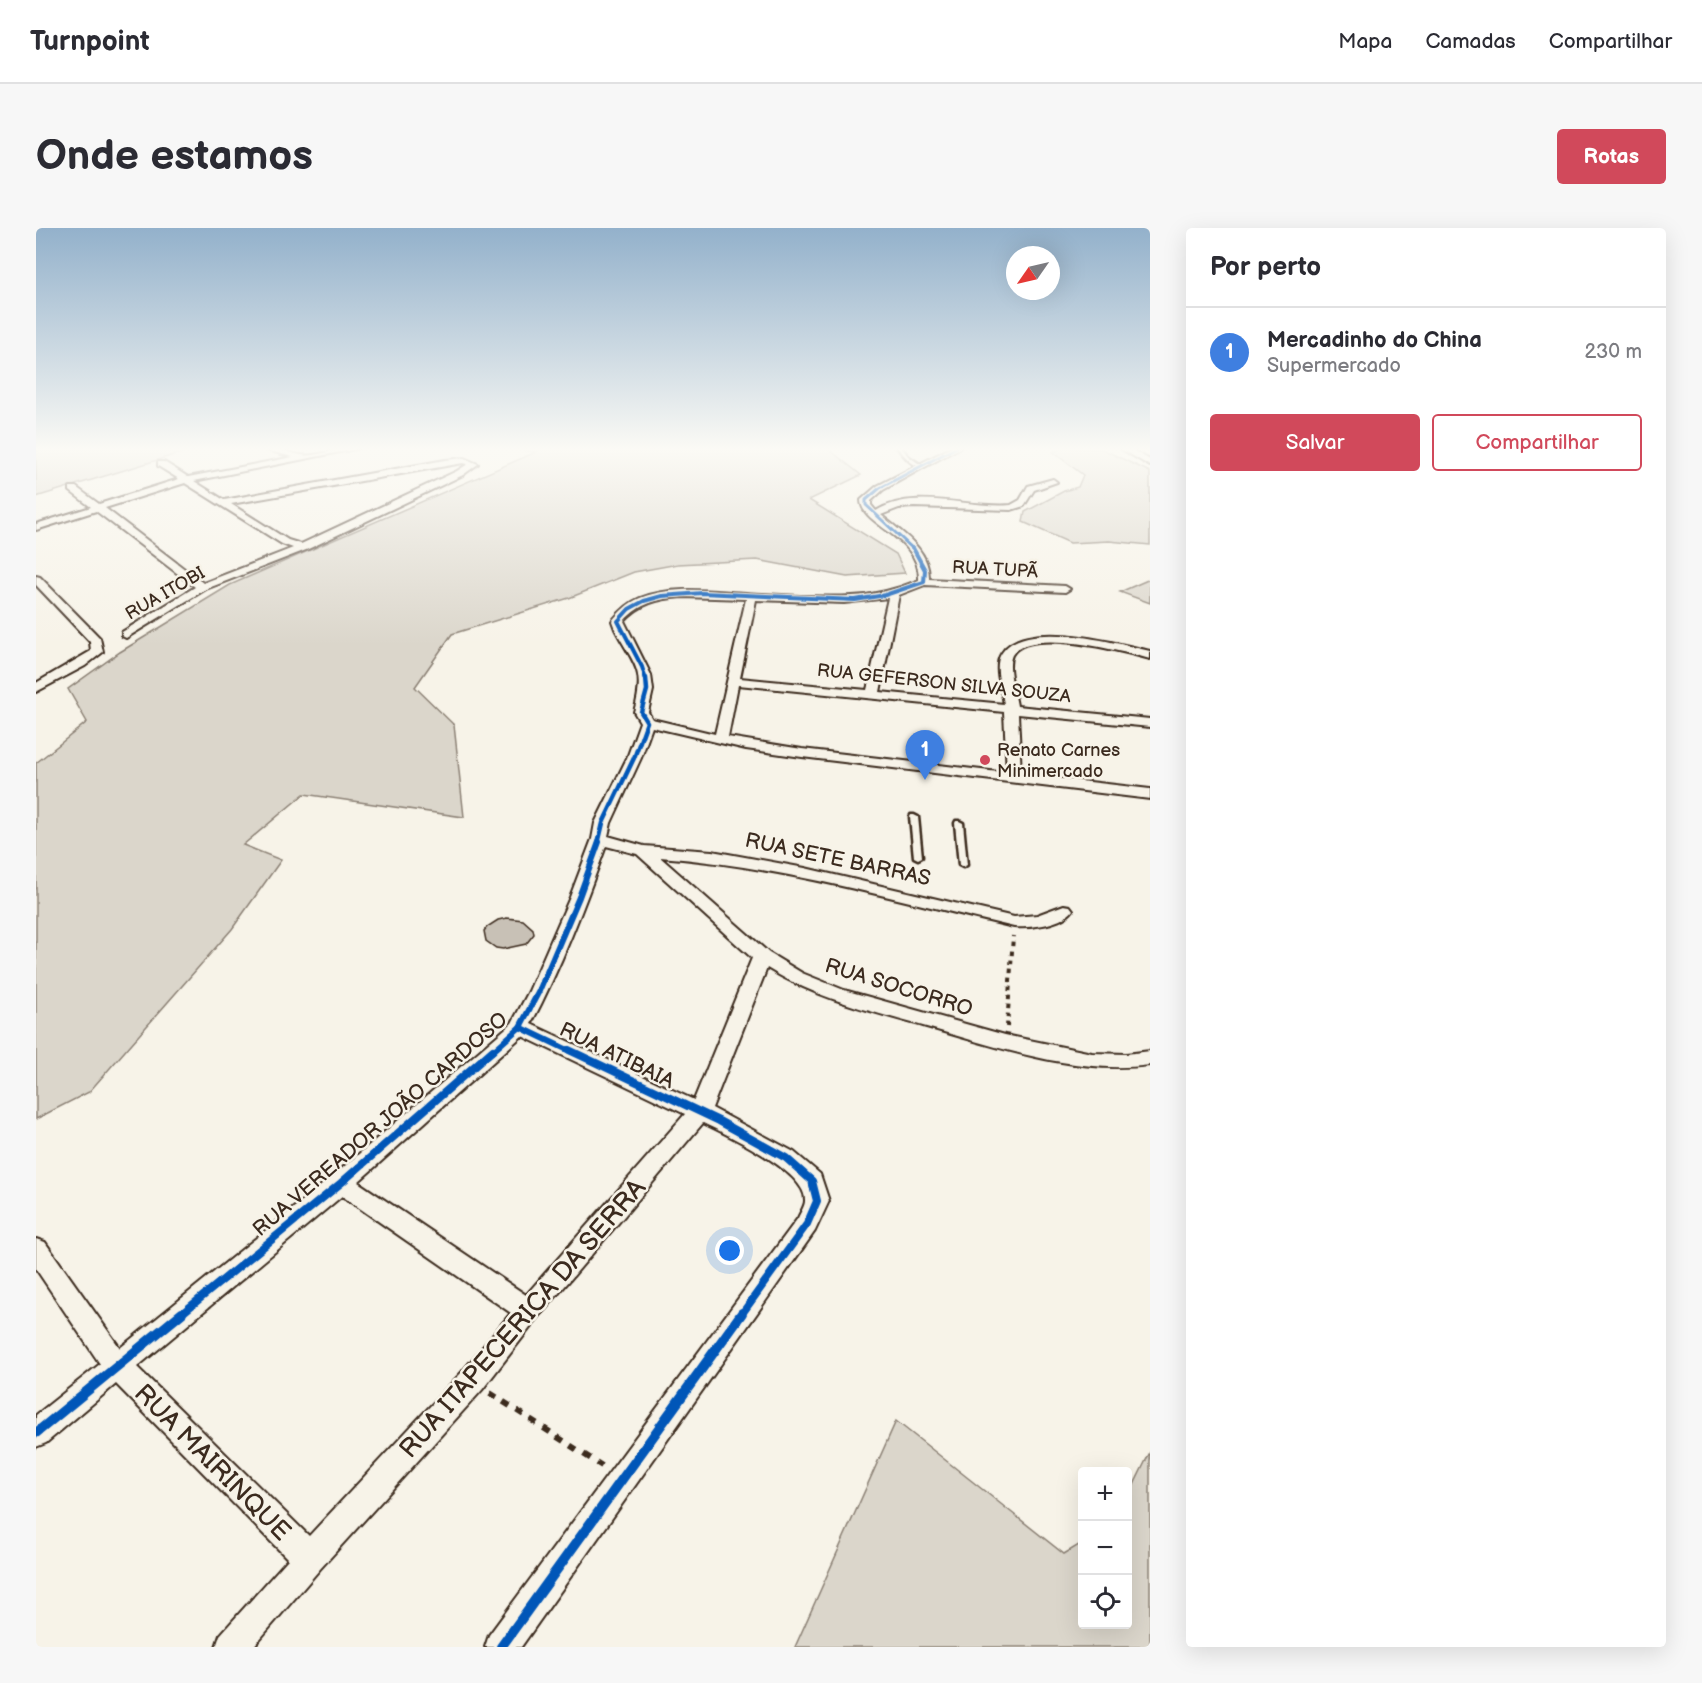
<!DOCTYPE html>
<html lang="pt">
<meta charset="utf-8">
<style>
:root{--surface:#fff;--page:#f7f7f7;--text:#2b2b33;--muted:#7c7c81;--line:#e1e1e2;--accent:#d1495b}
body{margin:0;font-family:"Balsamiq Sans",sans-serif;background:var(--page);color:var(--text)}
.controls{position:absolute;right:18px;bottom:18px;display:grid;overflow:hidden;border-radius:6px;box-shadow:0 6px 24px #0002}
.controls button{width:54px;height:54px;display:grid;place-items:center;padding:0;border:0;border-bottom:2px solid var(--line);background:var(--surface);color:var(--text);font:30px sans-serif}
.compass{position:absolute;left:970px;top:18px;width:54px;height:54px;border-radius:50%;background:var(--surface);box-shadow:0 6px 24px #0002;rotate:236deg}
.you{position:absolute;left:694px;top:1023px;width:21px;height:21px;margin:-15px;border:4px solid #fff;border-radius:50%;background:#1a73e8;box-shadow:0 0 0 9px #1a73e833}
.badge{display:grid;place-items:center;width:39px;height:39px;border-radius:50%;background:var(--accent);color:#fff;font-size:20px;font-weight:700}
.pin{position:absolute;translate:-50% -50px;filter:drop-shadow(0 2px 3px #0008)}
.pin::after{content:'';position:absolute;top:32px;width:21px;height:18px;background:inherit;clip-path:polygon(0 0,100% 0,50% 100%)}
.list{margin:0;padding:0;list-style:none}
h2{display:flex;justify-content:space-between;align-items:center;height:78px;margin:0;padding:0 24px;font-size:26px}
h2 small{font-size:20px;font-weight:400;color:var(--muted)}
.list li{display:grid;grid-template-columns:39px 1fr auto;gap:18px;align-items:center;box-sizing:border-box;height:90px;padding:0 24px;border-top:2px solid var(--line)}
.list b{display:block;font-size:22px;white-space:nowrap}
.list p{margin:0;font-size:20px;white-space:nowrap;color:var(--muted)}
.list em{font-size:20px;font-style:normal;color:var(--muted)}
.actions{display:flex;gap:12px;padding:18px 24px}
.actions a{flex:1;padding:14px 0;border:2px solid var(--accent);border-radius:6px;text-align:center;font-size:21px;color:var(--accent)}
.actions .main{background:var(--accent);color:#fff}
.icon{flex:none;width:33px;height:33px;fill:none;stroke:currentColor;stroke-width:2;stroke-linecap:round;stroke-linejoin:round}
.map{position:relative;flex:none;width:1114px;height:1419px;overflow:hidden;border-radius:6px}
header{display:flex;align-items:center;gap:36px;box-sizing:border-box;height:84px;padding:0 30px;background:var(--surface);border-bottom:2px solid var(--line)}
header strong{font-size:28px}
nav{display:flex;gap:33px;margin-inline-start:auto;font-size:21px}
.intro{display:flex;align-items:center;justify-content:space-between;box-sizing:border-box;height:144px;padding:0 36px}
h1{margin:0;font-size:42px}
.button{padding:15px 27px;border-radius:6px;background:var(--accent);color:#fff;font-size:21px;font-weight:700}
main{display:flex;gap:36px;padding:0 36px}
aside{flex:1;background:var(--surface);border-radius:6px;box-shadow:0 6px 24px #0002}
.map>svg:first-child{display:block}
</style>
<header>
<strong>Turnpoint</strong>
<nav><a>Mapa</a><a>Camadas</a><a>Compartilhar</a></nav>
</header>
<div class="intro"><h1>Onde estamos</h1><a class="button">Rotas</a></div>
<main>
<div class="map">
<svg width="1114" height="1419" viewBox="0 0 1114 1419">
<rect width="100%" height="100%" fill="#f7f3e8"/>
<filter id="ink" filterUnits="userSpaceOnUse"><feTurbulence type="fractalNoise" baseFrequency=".0167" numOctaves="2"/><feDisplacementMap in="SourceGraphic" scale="12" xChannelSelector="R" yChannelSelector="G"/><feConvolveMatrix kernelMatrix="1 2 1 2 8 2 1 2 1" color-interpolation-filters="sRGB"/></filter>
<g filter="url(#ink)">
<g fill="#dbd6cb" stroke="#8b8074" stroke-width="1.5">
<polygon points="0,219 164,219 0,269"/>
<polygon points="469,219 790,219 825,247 773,272 860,326 869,345 811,349 721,332 642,336 598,344 533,370 416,406 379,459 418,497 428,589 268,566 207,617 245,632 196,701 53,864 0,891 0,535 51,494 32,461 84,424 194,357 500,224"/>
<polygon points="1028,219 1066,221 1114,244 1114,317 1073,313 1034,315 987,294 989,284 1028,263 1042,259 1047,247 1017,224"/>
<polygon points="1114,351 1114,375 1084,364"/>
<polygon points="860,1193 1028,1326 1046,1315 1046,1396 1092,1396 1092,1269 1114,1224 1114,1419 759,1419"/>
</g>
<polygon fill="#c8c1b6" stroke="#3b2a1e" stroke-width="1.5" points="471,690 487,692 497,701 498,706 490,716 467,721 460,720 450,713 448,703 451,699 462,692"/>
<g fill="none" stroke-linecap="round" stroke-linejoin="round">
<g stroke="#3b2a1e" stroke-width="5">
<g id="lane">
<path d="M861,219H865L872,228L885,237V239C875,237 868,227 861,219Z"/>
<polygon points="875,587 878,587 882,589 886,629 882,631 878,629 874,589"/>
<polygon points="920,593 923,593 927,595 931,637 927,639 923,637 919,595"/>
</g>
</g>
<g stroke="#3b2a1e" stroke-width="4">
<g id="street">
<path d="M219,219C235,217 250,224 265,227C280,230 309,217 329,219L158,253L188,272L409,232L428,230L442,236L427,247L270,322L170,361L90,410L86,408V404L159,359L60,283L0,302V296L55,279L34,263V259H40L63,276L143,251L122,238V234H128L152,249L257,229ZM427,235L432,236L421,243L265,316L252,312L195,276ZM149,255L246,316L257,320L167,355L69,280Z"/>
<path d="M916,219H925L847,262L835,273V277L840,283C879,259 933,281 975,277L984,272L992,258L1017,251L1021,254L998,262L988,278L975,282L878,279L863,280L845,287C866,305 894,321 893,351L1029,358L1034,361L1029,364L889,357L863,367L844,464L968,476C966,462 957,439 965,426C986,389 1081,415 1114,423V431C1087,424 993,398 976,427C970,439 979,464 981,478L1114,491V499L982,486L985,546L1114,561V571L766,529L710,521L616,499L605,530L575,595L572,608L608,618L676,623L769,640L978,689L1001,687L1028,677L1034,678L1037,682C1026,697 995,700 978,699C861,672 744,638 624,629L733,725L766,745L808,762L969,807L1056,825L1090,826L1114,823V837C1040,847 965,820 894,800C838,784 781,771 731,740L676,880L758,924L784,946L793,973L779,1003L485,1419H449L453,1407L762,990C764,985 769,978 769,973C771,944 690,906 667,895L501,1091L446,1162L284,1341L217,1419H180L184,1407L252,1331L80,1156L10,1215L0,1219V1187L64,1136L0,1041V1011L9,1014L84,1120L297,948L476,795L493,763L534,669L556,611L559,595L591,530L604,494L598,484C610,440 598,438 579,401L576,393C584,383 592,375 604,370C638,357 675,363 710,365C745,367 781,370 816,368C839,367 861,361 883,352C885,308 825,298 825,272L841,258ZM646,369L710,371L679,506L616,491L612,484L617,462L615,447L588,393C604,375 622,371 646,369ZM852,370L831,462L704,450L720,372L808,375ZM702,457L968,484L971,545L766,521L692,509ZM570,618L601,626L716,730L658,872L495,796C525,739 548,678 570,618ZM486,808L649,886L490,1067L322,954ZM306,968L475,1085L426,1144L273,1308L101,1139Z"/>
<polygon points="1082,219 1091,219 1114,232 1114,238"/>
<polygon points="0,348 4,349 64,410 67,424 49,438 0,464 0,455 55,423 54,414 0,357"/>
</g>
</g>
<polyline stroke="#3b2a1e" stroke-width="4" stroke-dasharray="4.5 4.5" stroke-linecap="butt" points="971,799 977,708"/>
<polyline stroke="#3b2a1e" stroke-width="6" stroke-dasharray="8 8" stroke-linecap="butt" points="454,1165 566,1238"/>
<use href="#lane" fill="#f7f3e8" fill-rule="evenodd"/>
<use href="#street" fill="#f7f3e8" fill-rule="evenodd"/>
<g stroke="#f7f3e8" stroke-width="4.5">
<polyline id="cycleway-far5" points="878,322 830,277 830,272 844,260 921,219"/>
</g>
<g stroke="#f7f3e8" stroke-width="6">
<polyline id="cycleway-far4" points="610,452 606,439 582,393 593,381 608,373 626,368 666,365 819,372 849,367 888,354 889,342 877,320"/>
</g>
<g stroke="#f7f3e8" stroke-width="8">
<polyline id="cycleway-far3" points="562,616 567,595 598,530 611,494 605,484 611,462 610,450"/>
</g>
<g stroke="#f7f3e8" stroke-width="10">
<g id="cycleway-far2">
<polyline points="484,799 536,824"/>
<polyline points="456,824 484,799 503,763 543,669 563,614"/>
</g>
</g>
<g stroke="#f7f3e8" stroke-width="11">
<g id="cycleway-far1">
<polyline points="533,822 683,893 750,930 776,953 781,973 771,996 705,1087"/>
<polyline points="144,1087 305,955 457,822"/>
</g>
</g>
<g stroke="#f7f3e8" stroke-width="14">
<g id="cycleway">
<polyline points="0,1205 146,1085"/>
<polyline points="465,1419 706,1085"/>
</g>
</g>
<use href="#cycleway-far5" stroke="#0057b8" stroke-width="3"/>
<use href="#cycleway-far4" stroke="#0057b8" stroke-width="4"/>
<use href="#cycleway-far3" stroke="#0057b8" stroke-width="4.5"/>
<use href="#cycleway-far2" stroke="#0057b8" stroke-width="6"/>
<use href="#cycleway-far1" stroke="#0057b8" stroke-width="8"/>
<use href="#cycleway" stroke="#0057b8" stroke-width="10"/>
</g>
</g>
<linearGradient id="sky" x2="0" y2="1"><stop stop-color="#93b1cb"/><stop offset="0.53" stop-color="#fbfaf5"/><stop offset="1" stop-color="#fbfaf5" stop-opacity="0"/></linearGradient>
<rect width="1114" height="417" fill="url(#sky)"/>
<circle fill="#d1495b" stroke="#f7f3e8" stroke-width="2" cx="949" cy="532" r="6"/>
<g text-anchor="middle" stroke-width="5" stroke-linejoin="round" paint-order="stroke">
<g font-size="18" fill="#3b2a1e" stroke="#f7f3e8">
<text transform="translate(959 341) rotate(3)" y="6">RUA TUPÃ</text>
<text transform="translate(129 365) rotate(-30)" y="6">RUA ITOBI</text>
<text transform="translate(908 455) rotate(6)" y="6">RUA GEFERSON SILVA SOUZA</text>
</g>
<g font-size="18" fill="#3b2a1e" stroke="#f7f3e8" text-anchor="start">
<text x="961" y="528">Renato Carnes<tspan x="961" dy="21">Minimercado</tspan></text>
</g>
<g font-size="21" fill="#3b2a1e" stroke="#f7f3e8">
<text transform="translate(802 631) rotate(12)" y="7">RUA SETE BARRAS</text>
<text transform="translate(863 759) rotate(17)" y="7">RUA SOCORRO</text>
<text transform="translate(581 827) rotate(26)" y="7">RUA ATIBAIA</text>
<text transform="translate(344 896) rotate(-41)" y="7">RUA VEREADOR JOÃO CARDOSO</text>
</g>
<g font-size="26" fill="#3b2a1e" stroke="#f7f3e8">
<text transform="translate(486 1090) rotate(-49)" y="9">RUA ITAPECERICA DA SERRA</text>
<text transform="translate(177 1234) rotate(45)" y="9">RUA MAIRINQUE</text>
</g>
</g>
</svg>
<div class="controls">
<button>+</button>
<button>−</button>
<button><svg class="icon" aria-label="locate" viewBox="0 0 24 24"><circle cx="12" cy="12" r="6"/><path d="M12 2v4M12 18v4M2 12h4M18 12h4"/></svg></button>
</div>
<svg class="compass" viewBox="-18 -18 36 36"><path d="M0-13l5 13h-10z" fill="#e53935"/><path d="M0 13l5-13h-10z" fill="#7c7c81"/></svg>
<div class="you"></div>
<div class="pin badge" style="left:889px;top:552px;background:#3f7fe0">1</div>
</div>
<aside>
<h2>Por perto<small></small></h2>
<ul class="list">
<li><span class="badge" style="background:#3f7fe0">1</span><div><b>Mercadinho do China</b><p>Supermercado</p></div><em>230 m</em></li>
</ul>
<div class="actions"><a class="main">Salvar</a><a>Compartilhar</a></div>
</aside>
</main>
